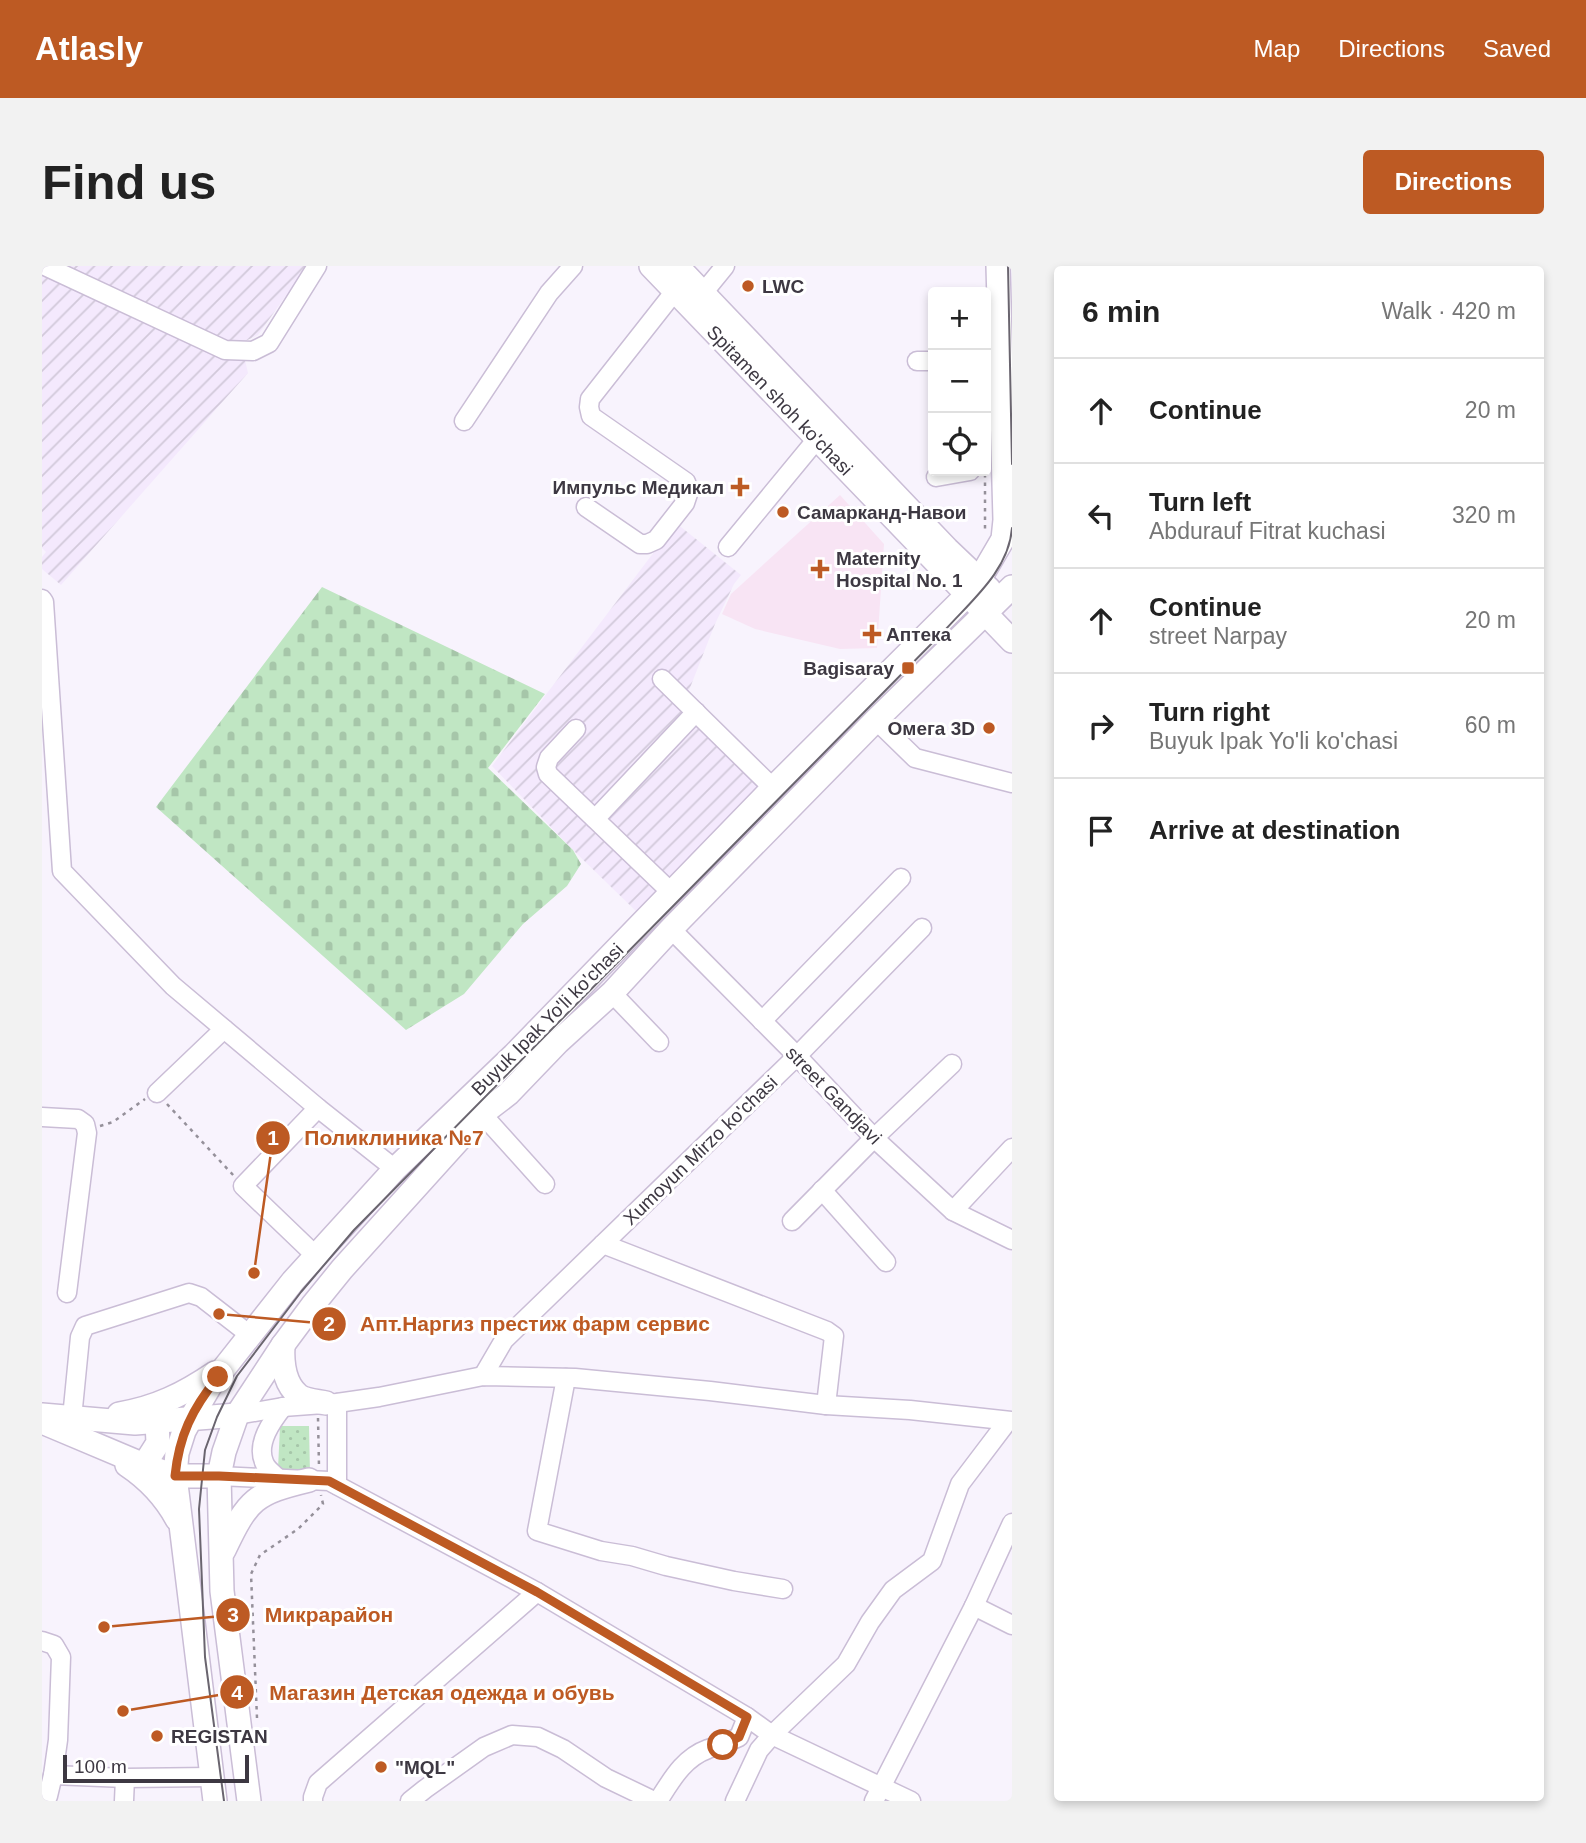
<!DOCTYPE html>
<meta charset="utf-8">
<style>
:root{--surface:#fff;--page:#f2f2f2;--text:#222;--muted:#767676;--line:#e0e0e0;--accent:#bd5a23}
body{margin:0;font-family:Helvetica,sans-serif;background:var(--page);color:var(--text)}
.controls{position:absolute;right:21px;top:21px;display:grid;overflow:hidden;border-radius:7px;box-shadow:0 4px 10px #0003}
.controls button{width:63px;height:63px;display:grid;place-items:center;padding:0;border:0;border-bottom:2px solid var(--line);background:var(--surface);color:var(--text);font:35px sans-serif}
.scale{position:absolute;left:21px;bottom:18px;width:186px;box-sizing:border-box;padding-left:7px;border:4px solid #3d3842;border-top:0;font-size:19px;line-height:24px;white-space:nowrap;color:#3d3842;-webkit-text-stroke:5px #fff;paint-order:stroke}
.stop{position:absolute;width:21px;height:21px;margin:-16px;border:5px solid #bd5a23;border-radius:50%;background:#fff}
.stop.end{background:#bd5a23;border-color:#fff;box-shadow:0 2px 7px #0008}
.list{margin:0;padding:0;list-style:none}
h2{display:flex;justify-content:space-between;align-items:center;height:91px;margin:0;padding:0 28px;font-size:30px}
h2 small{font-size:23px;font-weight:400;color:var(--muted)}
.list li{display:grid;grid-template-columns:46px 1fr auto;gap:21px;align-items:center;box-sizing:border-box;height:105px;padding:0 28px;border-top:2px solid var(--line)}
.list b{display:block;font-size:26px;white-space:nowrap}
.list p{margin:0;font-size:23px;white-space:nowrap;color:var(--muted)}
.list em{font-size:23px;font-style:normal;color:var(--muted)}
.icon{flex:none;width:38px;height:38px;fill:none;stroke:currentColor;stroke-width:2;stroke-linecap:round;stroke-linejoin:round}
.map{position:relative;flex:none;width:970px;height:1535px;overflow:hidden;border-radius:7px}
header{display:flex;align-items:center;gap:42px;box-sizing:border-box;height:98px;padding:0 35px;background:var(--accent);color:#fff}
header strong{font-size:33px}
nav{display:flex;gap:38px;margin-inline-start:auto;font-size:24px}
.intro{display:flex;align-items:center;justify-content:space-between;box-sizing:border-box;height:168px;padding:0 42px}
h1{margin:0;font-size:49px}
.button{padding:18px 32px;border-radius:7px;background:var(--accent);color:#fff;font-size:24px;font-weight:700}
main{display:flex;gap:42px;padding:0 42px}
aside{flex:1;background:var(--surface);border-radius:7px;box-shadow:0 4px 10px #0003}
.map>svg:first-child{display:block}
</style>
<header>
<strong>Atlasly</strong>
<nav><a>Map</a><a>Directions</a><a>Saved</a></nav>
</header>
<div class="intro"><h1>Find us</h1><a class="button">Directions</a></div>
<main>
<div class="map">
<svg width="970" height="1535" viewBox="0 0 970 1535">
<defs>
<pattern id="industrial-furrows" width="10" height="10" patternUnits="userSpaceOnUse" patternTransform="scale(1.75)"><rect width="10" height="10" fill="#f4e9fd"/><path d="M-1 1l2-2M0 10L10 0M9 11l2-2" fill="none" stroke="#d2c9da"/></pattern>
<pattern id="grass-dots" width="8" height="8" patternUnits="userSpaceOnUse" patternTransform="scale(1.75)"><rect width="8" height="8" fill="#c0e6c3"/><path d="M2 2h.1M6 6h.1" fill="none" stroke="#a6c6a9" stroke-width="1.8" stroke-linecap="round"/></pattern>
<pattern id="cemetery-stones" width="16" height="16" patternUnits="userSpaceOnUse" patternTransform="scale(1.75)"><rect width="16" height="16" fill="#c0e6c3"/><path d="M2 7V4a2 2 0 0 1 4 0v3zM10 15v-3a2 2 0 0 1 4 0v3z" fill="#a6c6a9"/></pattern>
</defs>
<rect width="100%" height="100%" fill="#f8f3fd"/>
<g fill="url(#industrial-furrows)">
<polygon points="0,0 265,0 216,69 199,77 206,107 19,319 0,303 0,291 4,286 0,282"/>
<polygon points="634,257 699,309 692,318 673,358 644,432 722,516 597,648 531,584 450,500"/>
</g>
<polygon fill="#f8e4f4" points="798,229 842,278 835,382 798,383 713,363 680,348 689,328"/>
<polygon fill="url(#grass-dots)" points="238,1160 267,1160 268,1208 236,1203"/>
<polygon fill="url(#cemetery-stones)" points="280,321 503,428 446,502 531,584 539,598 525,620 481,658 422,728 364,764 114,541"/>
<g fill="none" stroke-linecap="round" stroke-linejoin="round">
<g stroke="#cabdd6" stroke-width="21">
<g id="minor">
<polyline points="3,0 183,84 211,85 227,77 275,0"/>
<polyline points="661,27 683,0"/>
<polyline points="875,95 891,95"/>
<polyline points="422,155 507,27 531,0"/>
<polyline points="894,211 928,205"/>
<polyline points="544,241 598,278 605,278 614,274 643,237 647,225 644,216 549,150 547,141 548,133 633,25"/>
<polyline points="686,281 775,173"/>
<polyline points="0,333 2,336 20,605 131,720 276,842 353,903"/>
<polyline points="620,413 731,522"/>
<polyline points="834,454 873,492 970,517"/>
<polyline points="534,463 507,492 504,501 506,508 630,627"/>
<polyline points="553,553 654,446"/>
<polyline points="629,663 755,790 832,872 911,945 970,974"/>
<polyline points="570,727 617,776"/>
<polyline points="720,755 859,612"/>
<polyline points="115,827 182,763"/>
<polyline points="440,848 503,918"/>
<polyline points="0,851 36,853 43,858 45,867 25,1027"/>
<polyline points="780,924 844,996"/>
<polyline points="911,945 970,882"/>
<polyline points="750,955 832,872 910,798"/>
<polyline points="561,978 785,1065 792,1070 784,1139"/>
<polyline points="274,990 201,920 276,842"/>
<polyline points="441,1110 462,1074 755,790 880,662"/>
<polyline points="524,1112 495,1265 559,1285 590,1290 624,1300 692,1315 741,1323"/>
<polyline points="295,1137 295,1219"/>
<polyline points="195,1149 241,1141 295,1137 337,1131 441,1110 533,1112 668,1125 784,1139 868,1144 970,1155"/>
<polyline points="30,1152 38,1071 43,1060 147,1027 159,1031 208,1069"/>
<polyline points="177,1210 287,1215 495,1326 705,1451 730,1469 869,1535"/>
<path d="M237,1213C232,1208 224,1203 222,1196C214,1177 230,1155 241,1141"/>
<polyline points="932,1340 970,1359"/>
<polyline points="0,1375 12,1379 19,1391 16,1474 11,1509 83,1512 170,1511"/>
<polyline points="3,1535 6,1530 11,1509"/>
<polyline points="82,1535 83,1512"/>
<polyline points="271,1535 271,1531 276,1517 495,1326"/>
<polyline points="368,1535 383,1523 442,1481 470,1469 496,1471 521,1483 564,1512 612,1535"/>
<path d="M616,1535C629,1515 641,1492 666,1483C676,1479 687,1476 697,1471L705,1451"/>
<polyline points="693,1535 717,1484 730,1469 804,1398 828,1356 851,1324 890,1295 918,1218 965,1156"/>
<polyline points="832,1535 932,1340 970,1257"/>
</g>
</g>
<g stroke="#cabdd6" stroke-width="26">
<g id="major">
<polyline points="609,0 970,375"/>
<polyline points="635,0 905,283 947,323"/>
<path d="M241,1079C240,1096 242,1117 256,1129C263,1135 276,1135 284,1137"/>
<path d="M77,1148C114,1142 142,1128 173,1107"/>
<polyline points="0,1149 93,1157 195,1149"/>
<polyline points="0,1156 102,1199 133,1210 177,1210"/>
<path d="M85,1199C106,1213 123,1231 135,1253"/>
<polyline points="102,1199 116,1177 115,1156"/>
<path d="M182,1284C206,1233 213,1227 267,1214"/>
<polyline points="173,1535 133,1210 135,1187 142,1165 148,1154 168,1120 251,1015 353,903 472,789 731,522 926,328 937,314 961,273 963,254 956,0"/>
<polyline points="207,1535 180,1325 177,1210 182,1186 195,1149 241,1079 270,1040 300,1003 440,848 466,828 516,776 570,727 629,663 834,454 970,321"/>
</g>
</g>
<g stroke="#95909a" stroke-width="2.5" stroke-dasharray="3.5 5" stroke-linecap="butt">
<polyline points="943,208 943,264"/>
<polyline points="125,838 192,910"/>
<polyline points="58,860 71,856 103,833"/>
<polyline points="276,1152 277,1201"/>
<polyline points="215,1452 209,1308 218,1289 256,1263 281,1238 279,1229"/>
</g>
<use href="#minor" stroke="#fff" stroke-width="18"/>
<use href="#major" stroke="#fff" stroke-width="23"/>
<g stroke="#6a656f" stroke-width="2">
<polyline points="966,0 970,198"/>
<path d="M182,1535L163,1391L157,1243L163,1184L175,1151L195,1110L259,1026L312,964L904,363C930,334 967,304 970,262"/>
</g>
</g>
<g fill="none" stroke-linecap="round" stroke-linejoin="round">
<path stroke="#bd5a23" stroke-width="9" d="M176,1111C150,1143 137,1170 133,1210H177L287,1215L495,1326L705,1451L697,1471L681,1479"/>
</g>
<g fill="#bd5a23" stroke="#fff" stroke-width="2.5">
<circle cx="706" cy="20" r="7"/>
<path d="M694.5 210.5h7v7h7v7h-7v7h-7v-7h-7v-7h7z"/>
<circle cx="741" cy="246" r="7"/>
<path d="M774.5 292.5h7v7h7v7h-7v7h-7v-7h-7v-7h7z"/>
<path d="M826.5 357.5h7v7h7v7h-7v7h-7v-7h-7v-7h7z"/>
<rect x="859" y="395" width="14" height="14" rx="3.5"/>
<circle cx="947" cy="462" r="7"/>
<circle cx="115" cy="1470" r="7"/>
<circle cx="339" cy="1501" r="7"/>
</g>
<g text-anchor="middle" stroke-width="6" stroke-linejoin="round" paint-order="stroke">
<g font-size="19" font-weight="bold" fill="#3d3842" stroke="#fff" text-anchor="start">
<text x="720" y="27">LWC</text>
<text x="682" y="228" text-anchor="end">Импульс Медикал</text>
<text x="755" y="253">Самарканд-Навои</text>
<text x="794" y="299">Maternity<tspan x="794" dy="22">Hospital No. 1</tspan></text>
<text x="844" y="375">Аптека</text>
<text x="852" y="409" text-anchor="end">Bagisaray</text>
<text x="933" y="469" text-anchor="end">Омега 3D</text>
<text x="129" y="1477">REGISTAN</text>
<text x="353" y="1508">"MQL"</text>
</g>
<g font-size="19" fill="#3d3842" stroke="#fff">
<text transform="translate(738 134) rotate(46)" y="7">Spitamen shoh ko'chasi</text>
<text transform="translate(505 753) rotate(-45)" y="7">Buyuk Ipak Yo'li ko'chasi</text>
<text transform="translate(792 829) rotate(46)" y="7">street Gandjavi</text>
<text transform="translate(658 884) rotate(-44)" y="7">Xumoyun Mirzo ko'chasi</text>
</g>
</g>
<path fill="none" stroke="#bd5a23" stroke-width="2.5" d="M212 1007L231 872M177 1048L287 1058M62 1361L191 1349M81 1445L195 1426"/>
<g fill="#bd5a23" stroke="#fff" stroke-width="2.5">
<circle cx="212" cy="1007" r="7"/>
<circle cx="177" cy="1048" r="7"/>
<circle cx="62" cy="1361" r="7"/>
<circle cx="81" cy="1445" r="7"/>
<circle cx="231" cy="872" r="18"/>
<circle cx="287" cy="1058" r="18"/>
<circle cx="191" cy="1349" r="18"/>
<circle cx="195" cy="1426" r="18"/>
</g>
<g font-size="21" text-anchor="middle" font-weight="bold" fill="#fff">
<text x="231" y="879">1</text>
<text x="287" y="1065">2</text>
<text x="191" y="1356">3</text>
<text x="195" y="1434">4</text>
</g>
<g font-size="21" text-anchor="middle" font-weight="bold" fill="#bd5a23" stroke="#fff" stroke-width="6" stroke-linejoin="round" paint-order="stroke">
<text x="352" y="879">Поликлиника №7</text>
<text x="493" y="1065">Апт.Наргиз престиж фарм сервис</text>
<text x="287" y="1356">Микрарайон</text>
<text x="400" y="1434">Магазин Детская одежда и обувь</text>
</g>
</svg>
<div class="controls">
<button>+</button>
<button>−</button>
<button><svg class="icon" aria-label="locate" viewBox="0 0 24 24"><circle cx="12" cy="12" r="6"/><path d="M12 2v4M12 18v4M2 12h4M18 12h4"/></svg></button>
</div>
<div class="scale">100 m</div>
<div class="stop" style="left:681px;top:1479px"></div>
<div class="stop end" style="left:176px;top:1111px"></div>
</div>
<aside>
<h2>6 min<small>Walk · 420 m</small></h2>
<ul class="list">
<li><svg class="icon" aria-label="ahead" viewBox="0 0 24 24"><path d="M12 20V5M6 11l6-6 6 6"/></svg><div><b>Continue</b></div><em>20 m</em></li>
<li><svg class="icon" aria-label="left" viewBox="0 0 24 24"><path d="M17 20v-9H6M10 6l-5 5 5 5"/></svg><div><b>Turn left</b><p>Abdurauf Fitrat kuchasi</p></div><em>320 m</em></li>
<li><svg class="icon" aria-label="ahead" viewBox="0 0 24 24"><path d="M12 20V5M6 11l6-6 6 6"/></svg><div><b>Continue</b><p>street Narpay</p></div><em>20 m</em></li>
<li><svg class="icon" aria-label="right" viewBox="0 0 24 24"><path d="M7 20v-9h11M14 6l5 5-5 5"/></svg><div><b>Turn right</b><p>Buyuk Ipak Yo'li ko'chasi</p></div><em>60 m</em></li>
<li><svg class="icon" aria-label="arrive" viewBox="0 0 24 24"><path d="M6 21V4h12l-3 4 3 4H6"/></svg><div><b>Arrive at destination</b></div></li>
</ul>
</aside>
</main>
